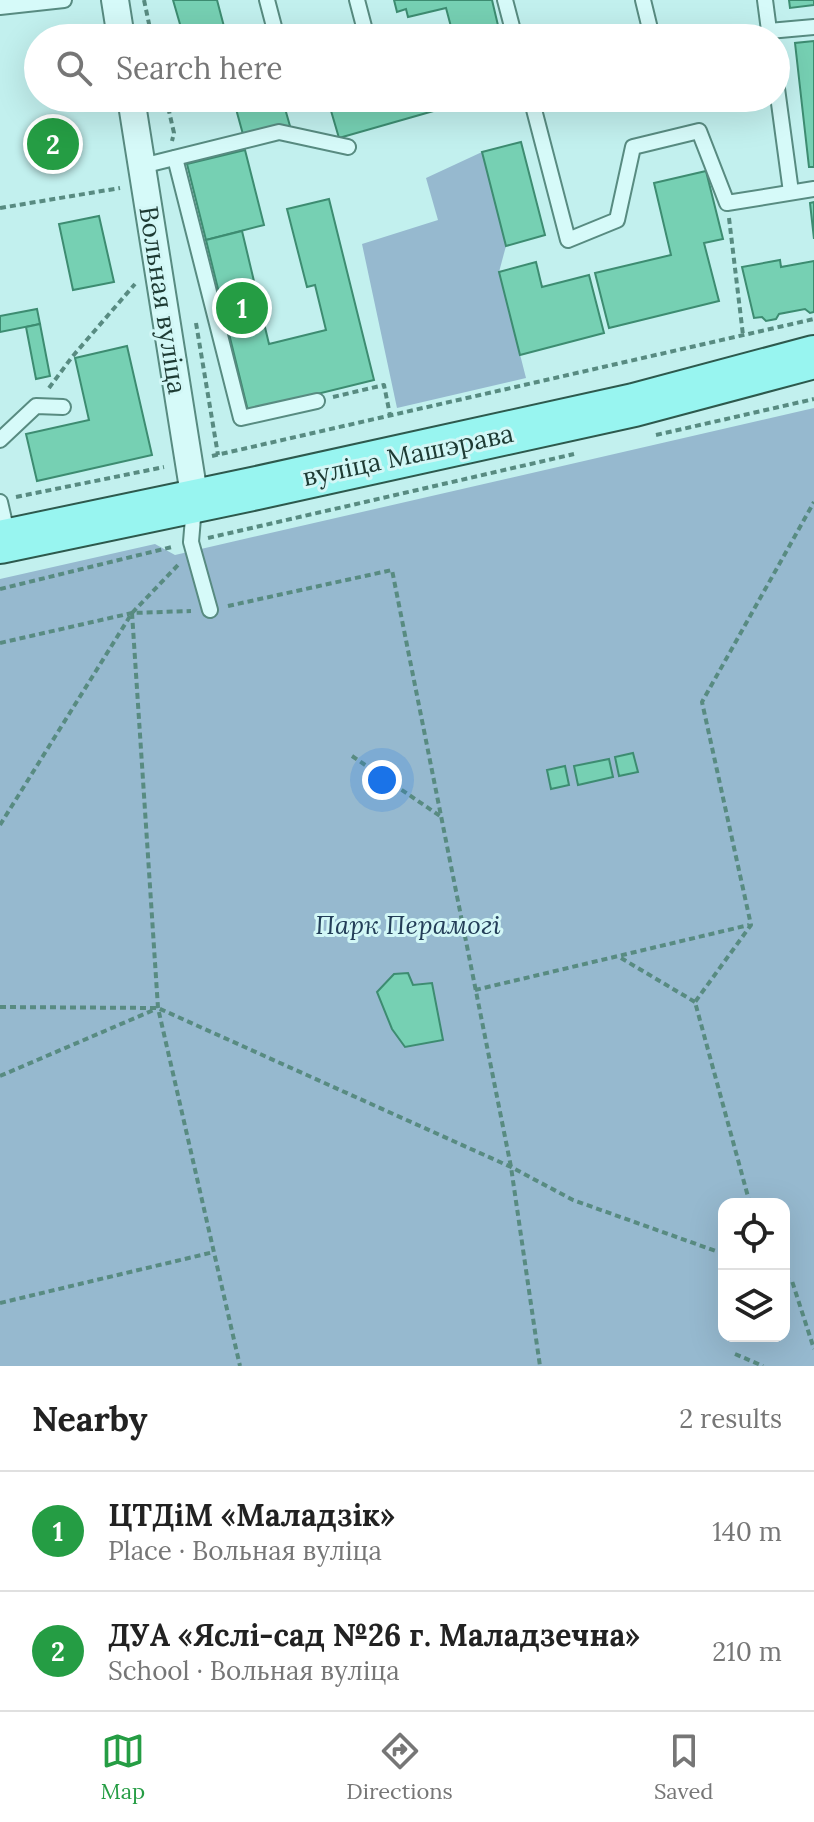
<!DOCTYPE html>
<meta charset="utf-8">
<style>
:root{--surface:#fff;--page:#f6f6f6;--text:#222;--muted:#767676;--line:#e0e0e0;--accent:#259d44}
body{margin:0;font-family:Lora,serif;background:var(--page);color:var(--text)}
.controls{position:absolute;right:24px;bottom:24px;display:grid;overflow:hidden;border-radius:16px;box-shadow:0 8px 32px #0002}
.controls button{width:72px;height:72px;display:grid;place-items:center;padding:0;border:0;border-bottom:2px solid var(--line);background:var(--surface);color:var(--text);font:40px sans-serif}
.you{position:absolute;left:382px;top:780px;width:28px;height:28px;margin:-20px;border:6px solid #fff;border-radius:50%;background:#1a73e8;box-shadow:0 0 0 12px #1a73e833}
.badge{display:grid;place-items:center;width:52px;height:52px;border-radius:50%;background:var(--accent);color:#fff;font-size:26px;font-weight:700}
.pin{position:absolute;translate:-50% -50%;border:4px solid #fff;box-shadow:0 2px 8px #0006}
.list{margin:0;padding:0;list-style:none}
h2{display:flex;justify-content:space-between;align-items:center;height:104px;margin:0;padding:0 32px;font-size:34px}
h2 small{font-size:26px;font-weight:400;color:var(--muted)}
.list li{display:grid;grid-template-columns:52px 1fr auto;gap:24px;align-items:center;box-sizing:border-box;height:120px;padding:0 32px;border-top:2px solid var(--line)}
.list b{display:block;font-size:30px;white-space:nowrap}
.list p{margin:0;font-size:26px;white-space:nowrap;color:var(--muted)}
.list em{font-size:26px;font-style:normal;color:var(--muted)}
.icon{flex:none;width:44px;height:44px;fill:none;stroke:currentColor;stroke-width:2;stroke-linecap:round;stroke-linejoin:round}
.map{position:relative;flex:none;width:814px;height:1366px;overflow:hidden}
.search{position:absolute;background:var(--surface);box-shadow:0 8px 32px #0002;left:24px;right:24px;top:24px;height:88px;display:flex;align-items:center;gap:20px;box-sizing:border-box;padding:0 28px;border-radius:44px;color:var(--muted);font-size:30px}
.sheet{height:344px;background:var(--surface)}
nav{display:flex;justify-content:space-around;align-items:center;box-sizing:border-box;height:112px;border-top:2px solid var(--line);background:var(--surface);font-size:22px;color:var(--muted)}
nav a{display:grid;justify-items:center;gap:4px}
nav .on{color:var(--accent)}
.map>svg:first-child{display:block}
</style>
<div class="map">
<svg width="814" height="1366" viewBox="0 0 814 1366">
<rect width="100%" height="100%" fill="#c2f0ee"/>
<g fill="#96b9cf" fill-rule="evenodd">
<polygon points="482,152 506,246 499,272 526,378 397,408 362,244 438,220 426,178"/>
<path d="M814,408V1366H0V579L155,544L175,555ZM724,1204H784V1336H724Z"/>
</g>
<g fill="#76d0b3" stroke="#3d8c71" stroke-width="2">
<polygon points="173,0 217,0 227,38 184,38"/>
<polygon points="394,0 492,0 501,38 454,38 446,8 408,17 406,9 397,12"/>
<polygon points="789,0 814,0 814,5 790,8"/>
<polygon points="263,31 265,38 237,38"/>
<polygon points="814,41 814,167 809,167 795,43"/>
<polygon points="233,98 282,98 290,126 244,138"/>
<polygon points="349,98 434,98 437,110 339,138 329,104"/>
<polygon points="521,142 545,235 506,246 482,152"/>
<polygon points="245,150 264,225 206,240 187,164"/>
<polygon points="706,171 723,239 704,243 719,301 609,328 595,273 671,255 654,183"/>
<polygon points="329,199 374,380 248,411 206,240 242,231 269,344 326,330 315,285 307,287 287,209"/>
<polygon points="814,202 814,239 810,203"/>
<polygon points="99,216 114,282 73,290 59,224"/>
<polygon points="780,260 781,267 814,261 814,312 810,313 805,309 779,314 776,319 766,321 762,317 754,318 742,267"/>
<polygon points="536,262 542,287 589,275 604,333 520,355 499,272"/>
<polygon points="37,309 40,324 0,332 0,316"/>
<polygon points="40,324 50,376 36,379 26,327"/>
<polygon points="127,346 152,455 37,481 26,434 89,420 75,358"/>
<polygon points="633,753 638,772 619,776 615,757"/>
<polygon points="609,759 613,777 578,785 574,766"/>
<polygon points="565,766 569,785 551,789 547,770"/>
<polygon points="408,973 413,985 432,983 443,1040 405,1047 392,1029 377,992 394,974"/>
</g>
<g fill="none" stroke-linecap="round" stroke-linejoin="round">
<g stroke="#588b81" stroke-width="18">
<g id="lane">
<polyline points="267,0 277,38"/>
<polyline points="357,0 367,38"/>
<polyline points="505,0 515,38"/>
<polyline points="643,0 652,37"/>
<polyline points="765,0 770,38"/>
<polyline points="0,7 64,0"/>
<polyline points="769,31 814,27"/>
<polyline points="776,81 791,192"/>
<polyline points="292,98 293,102 307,98"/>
<polyline points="531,98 568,240 617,220 633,147 699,131 727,203 814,189"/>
<polyline points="175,158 241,418 317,401"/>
<polyline points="142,166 279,132 348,147"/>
<polyline points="0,440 36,406 63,407"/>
<polyline points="0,502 8,537"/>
<polyline points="194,506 191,542 210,610"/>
</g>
</g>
<g stroke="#588b81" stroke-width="30">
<g id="street">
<polyline points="115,0 121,38"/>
<polyline points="131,98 195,501"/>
</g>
</g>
<g stroke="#2d594d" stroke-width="46">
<polyline id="primary" points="0,542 257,488 634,405 814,357"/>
</g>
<g stroke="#588b81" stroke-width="4" stroke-dasharray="6 4" stroke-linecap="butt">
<polyline points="144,0 152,38"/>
<polyline points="166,98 174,133 172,141"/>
<polyline points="0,208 120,188"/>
<polyline points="729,218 743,335"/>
<polyline points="196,323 218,455"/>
<polyline points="49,388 72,357 135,284"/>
<polyline points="333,397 384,385 390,415"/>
<polyline points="656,435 814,399"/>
<polyline points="212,456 814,319"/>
<polyline points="16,497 164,467"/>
<polyline points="208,538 574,454"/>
<polyline points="0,589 172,547"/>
<polyline points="228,606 392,570 511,1167 540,1366"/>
<polyline points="132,613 158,1008 240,1366"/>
<polyline points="0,643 132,613 191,611"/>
<polyline points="352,756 440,816"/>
<polyline points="0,825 132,613 179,564"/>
<polyline points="621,958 695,1002"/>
<polyline points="475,990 749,925"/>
<polyline points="0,1007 158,1008 511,1167 573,1200 724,1254"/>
<polyline points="0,1076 156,1009"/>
<polyline points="750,1204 695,1002 751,925 702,702 814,502"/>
<polyline points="784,1277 792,1281 814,1349"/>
<polyline points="0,1303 214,1252"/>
<polyline points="735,1354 763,1366"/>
</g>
<use href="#lane" stroke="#d6faf9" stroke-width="14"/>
<use href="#street" stroke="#d6faf9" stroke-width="26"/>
<use href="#primary" stroke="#98f5f0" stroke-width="42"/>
</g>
<g text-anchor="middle" stroke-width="6" stroke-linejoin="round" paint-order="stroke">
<g font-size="26" fill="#1d3a33" stroke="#d2f7f6">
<text transform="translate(163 300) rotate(81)" y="9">Вольная вуліца</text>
<text transform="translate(408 455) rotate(-12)" y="9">вуліца Машэрава</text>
</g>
<g font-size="26" font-style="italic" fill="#233d58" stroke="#d2f7f6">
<text x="408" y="934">Парк Перамогі</text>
</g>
</g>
</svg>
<div class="controls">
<button><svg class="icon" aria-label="locate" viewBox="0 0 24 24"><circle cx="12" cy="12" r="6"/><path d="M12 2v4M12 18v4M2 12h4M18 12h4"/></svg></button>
<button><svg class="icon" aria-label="layers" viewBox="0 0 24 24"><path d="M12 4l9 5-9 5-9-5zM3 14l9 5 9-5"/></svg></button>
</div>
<div class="you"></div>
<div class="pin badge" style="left:242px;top:308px">1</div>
<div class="pin badge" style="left:53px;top:144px">2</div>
<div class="search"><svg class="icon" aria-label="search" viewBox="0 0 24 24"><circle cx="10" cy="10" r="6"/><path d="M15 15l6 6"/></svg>Search here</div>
</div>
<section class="sheet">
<h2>Nearby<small>2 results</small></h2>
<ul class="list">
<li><span class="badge">1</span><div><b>ЦТДіМ «Маладзік»</b><p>Place · Вольная вуліца</p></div><em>140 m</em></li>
<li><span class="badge">2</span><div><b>ДУА «Яслі-сад №26 г. Маладзечна»</b><p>School · Вольная вуліца</p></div><em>210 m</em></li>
</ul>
</section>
<nav>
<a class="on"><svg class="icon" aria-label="map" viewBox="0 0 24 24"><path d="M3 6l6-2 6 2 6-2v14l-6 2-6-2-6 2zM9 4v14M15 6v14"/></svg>Map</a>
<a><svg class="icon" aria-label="directions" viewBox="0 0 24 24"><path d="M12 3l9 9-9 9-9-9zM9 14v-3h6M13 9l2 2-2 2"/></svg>Directions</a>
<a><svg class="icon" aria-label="saved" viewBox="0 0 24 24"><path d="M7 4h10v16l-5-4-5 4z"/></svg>Saved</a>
</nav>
